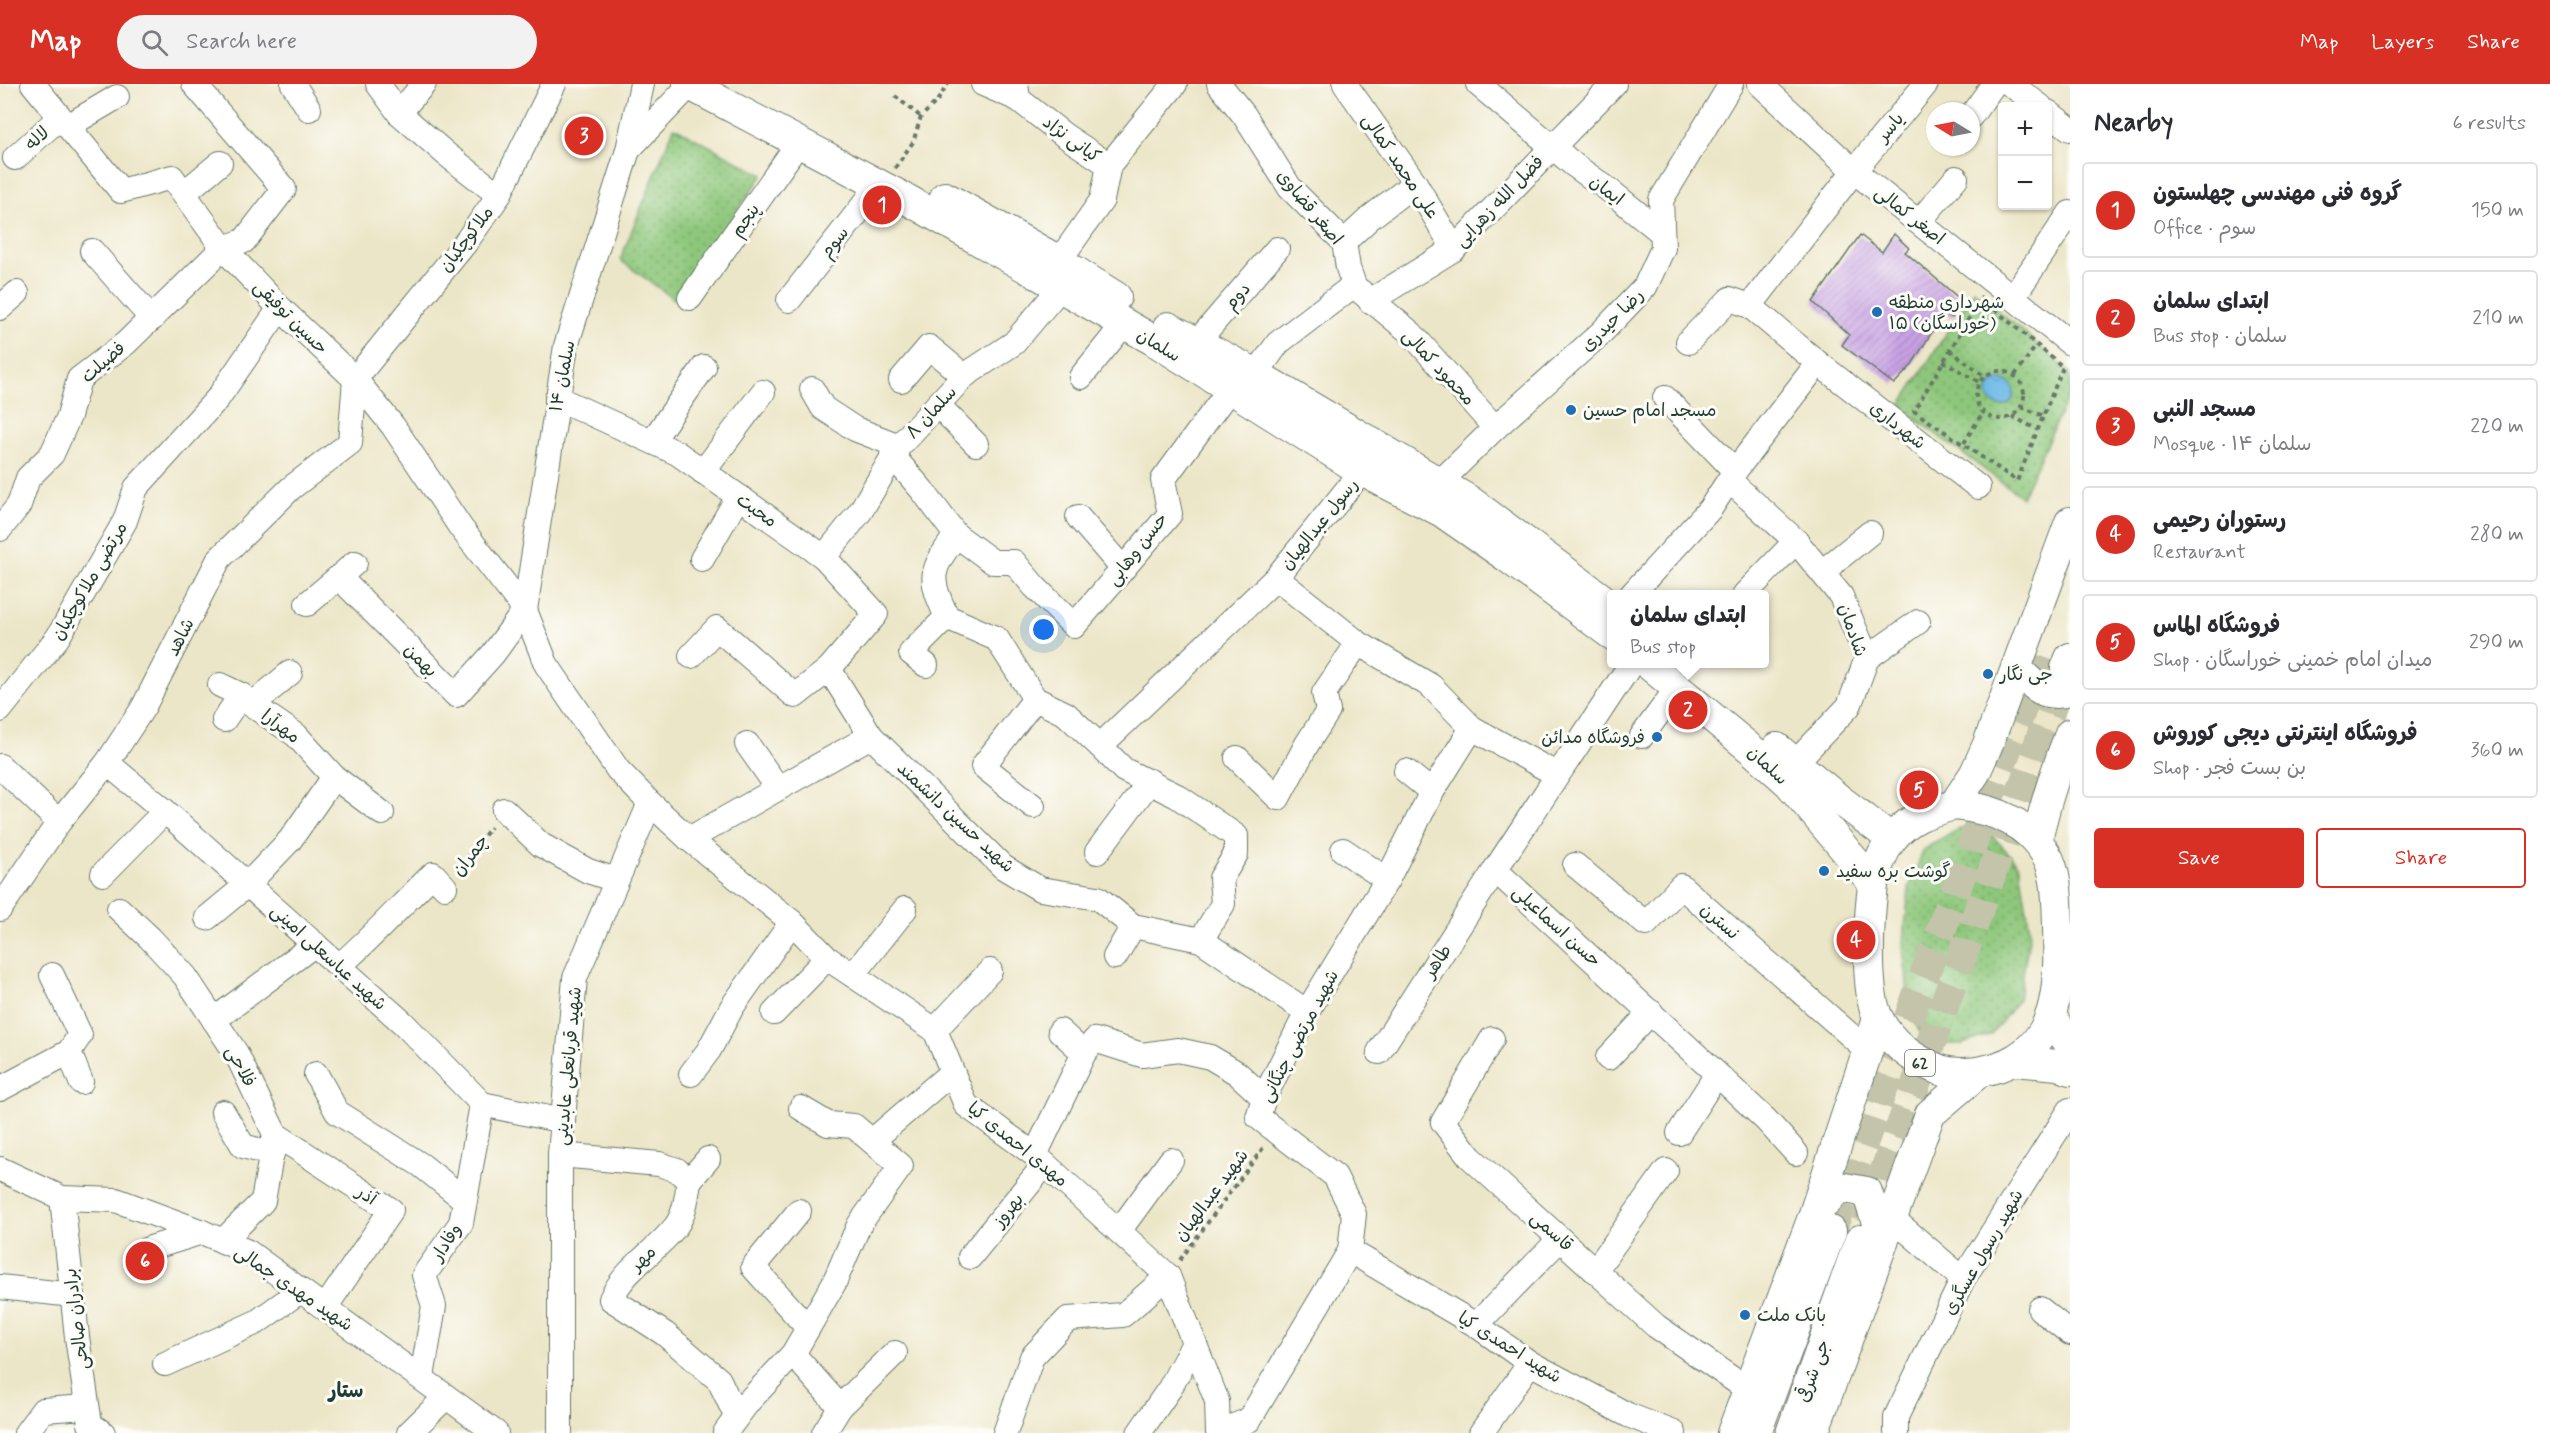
<!DOCTYPE html>
<meta charset="utf-8">
<style>
:root{--surface:#fff;--page:#f2f2f3;--text:#2b2b33;--muted:#7c7c81;--line:#e1e1e2;--accent:#d93025}
body{margin:0;font-family:Mynerve,"Playpen Sans Arabic",sans-serif;background:var(--page);color:var(--text)}
.controls{position:absolute;right:18px;top:18px;display:grid;overflow:hidden;border-radius:6px;box-shadow:0 2px 4px #0004}
.controls button{width:54px;height:54px;display:grid;place-items:center;padding:0;border:0;border-bottom:2px solid var(--line);background:var(--surface);color:var(--text);font:30px sans-serif}
.compass{position:absolute;left:1926px;top:18px;width:54px;height:54px;border-radius:50%;background:var(--surface);box-shadow:0 2px 4px #0004;rotate:280deg}
.you{position:absolute;left:1044px;top:546px;width:21px;height:21px;margin:-15px;border:4px solid #fff;border-radius:50%;background:#1a73e8;box-shadow:0 0 0 9px #1a73e833}
.badge{display:grid;place-items:center;width:39px;height:39px;border-radius:50%;background:var(--accent);color:#fff;font-size:20px;font-weight:700}
.pin{position:absolute;translate:-50% -50%;border:3px solid #fff;box-shadow:0 2px 6px #0006}
.popup{position:absolute;left:1607px;top:506px;width:162px;height:78px;box-sizing:border-box;display:grid;place-content:center;border-radius:6px;background:var(--surface);filter:drop-shadow(0 2px 4px #0005);font-size:20px;white-space:nowrap;color:var(--muted)}
.popup b{font-size:22px;color:var(--text)}
.popup::after{content:'';position:absolute;left:50%;top:100%;margin-left:-12px;border:12px solid transparent;border-top-color:var(--surface)}
.list{margin:0;padding:0;list-style:none}
h2{display:flex;justify-content:space-between;align-items:center;height:78px;margin:0;padding:0 24px;font-size:26px}
h2 small{font-size:20px;font-weight:400;color:var(--muted)}
.list li{display:grid;grid-template-columns:39px 1fr auto;gap:18px;align-items:center;box-sizing:border-box;height:96px;margin:0 12px 12px;padding:0 12px;border:2px solid var(--line);border-radius:6px}
.list b{display:block;font-size:22px;white-space:nowrap}
.list p{margin:0;font-size:20px;white-space:nowrap;color:var(--muted)}
.list em{font-size:20px;font-style:normal;color:var(--muted)}
.actions{display:flex;gap:12px;padding:18px 24px}
.actions a{flex:1;padding:14px 0;border:2px solid var(--accent);border-radius:6px;text-align:center;font-size:21px;color:var(--accent)}
.actions .main{background:var(--accent);color:#fff}
.icon{flex:none;width:33px;height:33px;fill:none;stroke:currentColor;stroke-width:2;stroke-linecap:round;stroke-linejoin:round}
.map{position:relative;flex:none;width:2070px;height:1349px;overflow:hidden}
header{display:flex;align-items:center;gap:36px;box-sizing:border-box;height:84px;padding:0 30px;background:var(--accent);color:#fff}
header strong{font-size:28px}
nav{display:flex;gap:33px;margin-inline-start:auto;font-size:21px}
.search{width:420px;height:54px;background:var(--page);display:flex;align-items:center;gap:15px;box-sizing:border-box;padding:0 21px;border-radius:33px;color:var(--muted);font-size:22px}
main{display:flex}
aside{flex:1;background:var(--surface)}
.map>svg:first-child{display:block}
</style>
<header>
<strong>Map</strong>
<div class="search"><svg class="icon" aria-label="search" viewBox="0 0 24 24"><circle cx="10" cy="10" r="6"/><path d="M15 15l6 6"/></svg>Search here</div>
<nav><a>Map</a><a>Layers</a><a>Share</a></nav>
</header>
<main>
<div class="map">
<svg width="2070" height="1349" viewBox="0 0 2070 1349">
<defs>
<pattern id="grass-dots" width="8" height="8" patternUnits="userSpaceOnUse" patternTransform="scale(1.5)"><rect width="8" height="8" fill="#8ec77b"/><path d="M2 2h.1M6 6h.1" fill="none" stroke="#73a366" stroke-width="1.8" stroke-linecap="round"/></pattern>
<pattern id="water-ripples" width="26" height="14" patternUnits="userSpaceOnUse" patternTransform="scale(1.5)"><rect width="26" height="14" fill="#6fbae8"/><path d="M2 4q2-2 4 0t4 0M15 11q2-2 4 0t4 0" fill="none" stroke="#5b98bd"/></pattern>
<pattern id="building-hatch" width="6" height="6" patternUnits="userSpaceOnUse" patternTransform="scale(1.5)"><rect width="6" height="6" fill="#c9a2e6"/><path d="M-1 1l2-2M0 6l6-6M5 7l2-2" fill="none" stroke="#a385bb"/></pattern>
</defs>
<rect width="100%" height="100%" fill="#fdfcf7"/>
<filter id="ink" filterUnits="userSpaceOnUse"><feTurbulence type="fractalNoise" baseFrequency=".0167" numOctaves="2"/><feDisplacementMap in="SourceGraphic" scale="12" xChannelSelector="R" yChannelSelector="G"/><feConvolveMatrix kernelMatrix="1 2 1 2 8 2 1 2 1" color-interpolation-filters="sRGB"/></filter>
<filter id="wash" filterUnits="userSpaceOnUse"><feTurbulence type="fractalNoise" baseFrequency=".008" numOctaves="4" result="noise"/><feDisplacementMap in="SourceGraphic" scale="24" xChannelSelector="R" yChannelSelector="G"/><feGaussianBlur stdDeviation="1.35" result="paint"/><feColorMatrix in="noise" values="0 0 0 0 0 0 0 0 0 0 0 0 0 0 0 0 0 1.4 0 .05"/><feComposite in="paint" operator="in"/></filter>
<g filter="url(#wash)">
<rect width="100%" height="100%" fill="#ece6c8"/>
<g fill="url(#grass-dots)" stroke="#568258" stroke-width="1.5">
<polygon points="674,43 763,91 674,215 620,176"/>
<polygon points="1974,206 2070,288 2070,308 2022,413 1899,323"/>
<polygon points="1959,745 1991,750 2020,782 2030,847 2019,915 1992,950 1962,960 1941,960 1919,947 1910,926 1903,863 1909,804 1924,765"/>
</g>
<circle fill="url(#water-ripples)" stroke="#477c8e" stroke-width="1.5" cx="2001" cy="309" r="13"/>
<g id="blocks">
<polygon fill="url(#building-hatch)" points="1894,150 1909,164 1905,168 1962,217 1952,234 1944,228 1911,282 1894,300 1842,261 1849,251 1813,218 1860,151 1882,168"/>
</g>
</g>
<g filter="url(#ink)">
<use href="#blocks" fill-opacity="0" stroke="#677868" stroke-width="1.5"/>
<g fill="none" stroke-linecap="round" stroke-linejoin="round">
<g stroke="#c3c4aa" stroke-width="30" stroke-dasharray="30 15" stroke-linecap="butt">
<polyline points="1866,1139 2065,586"/>
<polyline points="1831,1147 2041,572"/>
</g>
<g stroke="#677868" stroke-width="26">
<g id="minor">
<polyline points="33,0 121,107 172,93 223,164 280,224 355,295 393,342 461,444 525,526 546,580 618,686 650,719 575,894 560,1071 560,1349"/>
<polyline points="293,0 309,25"/>
<polyline points="378,0 399,29 446,70 499,111"/>
<polyline points="983,0 1018,15"/>
<polyline points="1016,0 1018,15 1064,51 1109,81 1102,116 1059,177"/>
<polyline points="1219,0 1244,31 1290,104 1344,158 1348,184 1354,201 1278,259 1256,290"/>
<polyline points="1345,0 1415,99 1454,165"/>
<polyline points="1478,0 1574,81 1609,106 1662,149"/>
<polyline points="1760,0 1854,87 2070,259"/>
<polyline points="2010,0 2040,22"/>
<polyline points="2048,28 2070,45"/>
<polyline points="399,29 424,0"/>
<polyline points="1971,32 1994,0"/>
<polyline points="68,42 117,13"/>
<polyline points="628,66 690,1"/>
<polyline points="15,74 59,34"/>
<polyline points="1109,81 1175,0"/>
<polyline points="184,109 220,79"/>
<polyline points="1919,138 1956,94"/>
<polyline points="1344,158 1371,133 1415,99"/>
<polyline points="92,167 152,235"/>
<polyline points="1360,207 1411,249 1495,344"/>
<polyline points="2013,213 2070,129"/>
<polyline points="690,214 799,58"/>
<polyline points="789,216 880,100"/>
<polyline points="1370,217 1454,165 1614,0"/>
<polyline points="0,224 17,209"/>
<polyline points="1688,258 1730,215 1750,222"/>
<polyline points="1196,259 1277,165"/>
<polyline points="1818,279 1978,403"/>
<polyline points="1081,293 1124,240"/>
<polyline points="355,295 466,158 499,111 554,0"/>
<polyline points="901,296 929,263 964,292"/>
<polyline points="812,305 823,324 855,345 899,362"/>
<polyline points="557,314 677,369 824,473 876,530 829,585 795,612 717,544 691,572"/>
<polyline points="1665,314 1735,387"/>
<polyline points="938,321 976,360"/>
<polyline points="653,356 704,283"/>
<polyline points="892,371 922,406 956,451 993,478 1014,478 1034,502 1074,542 1170,430 1163,396 1229,306"/>
<polyline points="703,388 763,308"/>
<polyline points="1730,397 1796,457 1841,512 1867,574 1849,622 1795,679"/>
<polyline points="1439,399 1495,344 1601,249 1645,203 1663,164 1661,116 1731,0"/>
<polyline points="1078,433 1123,485"/>
<polyline points="0,445 19,421 28,394 52,370 69,332 79,295 126,259 223,164 244,157 284,105 194,0"/>
<path d="M956,451C930,488 928,492 947,533L997,555L1035,615L1066,630L1100,662L1276,494L1358,559L1431,602L1472,644L1556,690"/>
<polyline points="824,473 860,428 899,362 964,292 1014,259 1061,203"/>
<polyline points="702,475 738,413"/>
<polyline points="1822,488 1870,449"/>
<polyline points="339,493 355,479"/>
<polyline points="1276,494 1362,387"/>
<polyline points="1632,510 1710,425 1735,387 1818,279 1750,222 1854,87 1926,0"/>
<polyline points="1745,510 1796,457"/>
<polyline points="307,520 339,493 456,611 493,570 525,526 566,262 628,66 642,0"/>
<polyline points="1867,574 1918,538"/>
<polyline points="1631,580 1495,786 1717,990 1766,1036 1796,1069"/>
<polyline points="926,581 911,569 947,533"/>
<polyline points="829,585 871,652 1003,783 1040,805 1098,814 1133,842 1201,856 1307,928"/>
<polyline points="220,601 241,611 252,621 296,651 334,693 382,729"/>
<polyline points="252,621 290,589"/>
<polyline points="0,626 58,553 125,437 136,404 218,314 280,224"/>
<polyline points="224,636 241,611"/>
<polyline points="1642,652 1678,603"/>
<polyline points="747,660 778,704"/>
<polyline points="1100,662 1124,686 1177,712 1236,752 1236,770 1221,794 1223,820 1201,856"/>
<polyline points="1237,674 1278,714 1307,660 1328,627 1324,609 1358,559"/>
<polyline points="107,679 165,727 403,939 482,1020 563,1037"/>
<polyline points="0,682 59,738"/>
<polyline points="1406,687 1432,708"/>
<polyline points="650,719 689,755 792,838 827,874 935,946 966,1021 1035,1071 1168,1192 1217,1317 1218,1349"/>
<polyline points="1033,722 983,682 1035,615"/>
<polyline points="504,726 541,761 588,787 616,796"/>
<polyline points="689,755 871,652"/>
<polyline points="1343,766 1387,796"/>
<polyline points="1097,768 1150,697"/>
<polyline points="1575,781 1646,840 1681,802 1867,966"/>
<polyline points="103,790 165,727"/>
<polyline points="0,825 59,738 107,679 143,624 219,475 291,404 350,359 355,295"/>
<polyline points="119,825 150,854 185,892 236,969 275,1050 263,1117 223,1157"/>
<polyline points="207,834 248,800 290,756 334,693"/>
<polyline points="1115,873 1133,842"/>
<path d="M339,882C373,853 401,821 433,790L445,803"/>
<polyline points="853,891 905,825"/>
<polyline points="774,929 827,874"/>
<polyline points="214,936 315,860"/>
<polyline points="935,946 990,887"/>
<polyline points="1060,947 1084,969"/>
<polyline points="1492,955 1443,1038 1470,1073 1656,1242 1747,1305"/>
<polyline points="69,968 81,998"/>
<polyline points="1379,968 1495,786"/>
<polyline points="1608,974 1651,928"/>
<polyline points="316,990 337,1028 421,1081 465,1116"/>
<polyline points="691,990 709,966 732,923 792,838"/>
<polyline points="0,1005 69,968 80,951 52,891"/>
<polyline points="223,1028 243,1062 272,1070"/>
<polyline points="1679,1049 1717,990"/>
<polyline points="275,1050 391,1126 325,1224"/>
<polyline points="872,1057 952,988"/>
<path d="M560,1071L659,1080L677,1086L689,1097C687,1111 685,1130 676,1142C656,1168 625,1184 611,1215L665,1250L719,1296L736,1332"/>
<polyline points="1035,1071 1084,969 1095,956 1142,971 1178,966 1210,973 1237,989 1264,1014"/>
<polyline points="0,1085 62,1114 116,1116 202,1148 248,1168 496,1349"/>
<polyline points="689,1097 708,1075"/>
<polyline points="62,1114 77,1253 90,1340 103,1349"/>
<polyline points="799,1127 753,1183 808,1244"/>
<polyline points="1892,1134 1963,1195"/>
<polyline points="1119,1147 1171,1076"/>
<polyline points="148,1165 202,1148"/>
<polyline points="1350,1167 1476,1241 1530,1279 1628,1331 1674,1349"/>
<polyline points="970,1173 1045,1080"/>
<polyline points="1595,1187 1666,1087"/>
<polyline points="0,1203 73,1211"/>
<polyline points="2040,1225 2070,1249"/>
<polyline points="1476,1241 1560,1155"/>
<polyline points="793,1270 840,1323"/>
<polyline points="165,1280 257,1238 300,1207"/>
<polyline points="422,1293 434,1222 424,1191 461,1139 482,1020"/>
<polyline points="1219,1348 1249,1336 1350,1167 1354,1130 1335,1092 1258,1033 1264,1014 1307,928 1387,796 1432,708 1472,644"/>
<polyline points="26,1349 43,1326 87,1323"/>
<polyline points="409,1349 446,1313"/>
<polyline points="725,1349 748,1318 793,1270 834,1199 859,1141 901,1082 854,1042 828,1040 801,1024"/>
<polyline points="824,1349 840,1323 895,1269"/>
<polyline points="1005,1349 1032,1273 1068,1235 1123,1231 1168,1192"/>
<polyline points="1139,1349 1170,1304 1194,1259"/>
<polyline points="1481,1349 1530,1279"/>
<polyline points="1896,1349 1896,1333 1963,1195 2070,1026"/>
</g>
</g>
<g stroke="#677868" stroke-width="32">
<g id="major">
<polyline points="688,0 908,116 1153,256 1362,387 1442,428 1507,473 1612,551"/>
<polyline points="945,113 1059,177 1116,213"/>
<polyline points="1168,243 1245,284 1470,417 1612,522"/>
<polyline points="1648,580 1752,666 1789,699 1873,799"/>
<path d="M2016,584C2034,602 2043,614 2070,607"/>
<polyline points="2066,584 2070,574"/>
<polyline points="1777,664 1840,716 1892,755"/>
<path d="M1954,721C1991,724 2026,737 2046,770C2058,790 2057,819 2058,841C2059,898 2062,961 1998,983C1979,989 1960,992 1940,986C1914,976 1892,961 1879,936C1864,907 1869,834 1873,801C1875,787 1883,767 1892,755C1909,733 1929,728 1954,721Z"/>
<polyline points="1954,721 1975,689 1988,660 2070,438"/>
<path d="M2037,758C2044,720 2056,686 2070,650"/>
<polyline points="2051,932 2070,961"/>
<polyline points="2015,977 2058,981 2070,986"/>
<polyline points="1815,1130 1839,1103 1867,1108 1883,1158"/>
<polyline points="1732,1349 1813,1133 1878,935"/>
<polyline points="1756,1349 1831,1147"/>
<polyline points="1791,1349 1860,1156"/>
<polyline points="1813,1349 1930,1030 1978,989"/>
</g>
</g>
<g stroke="#677868" stroke-width="4" stroke-dasharray="4.5 4.5" stroke-linecap="butt">
<polyline points="895,12 921,33"/>
<polyline points="895,84 913,58 921,33 937,17 948,0"/>
<polygon points="1981,214 2063,283 2017,397 1914,327"/>
<polyline points="1950,266 1984,292"/>
<polyline points="1943,277 1979,298"/>
<circle cx="2000" cy="311" r="24"/>
<polyline points="2015,291 2036,262"/>
<polyline points="2021,323 2044,332"/>
<polyline points="2012,332 2038,346"/>
<polyline points="1964,359 1983,328"/>
<polyline points="457,787 491,743"/>
<polyline points="1180,1176 1263,1064"/>
</g>
<use href="#minor" stroke="#fff" stroke-width="24"/>
<use href="#major" stroke="#fff" stroke-width="30"/>
</g>
</g>
<g fill="#1f6fb2" stroke="#fdfcf7" stroke-width="2">
<circle cx="1877" cy="228" r="6"/>
<circle cx="1571" cy="326" r="6"/>
<circle cx="1988" cy="590" r="6"/>
<circle cx="1657" cy="653" r="6"/>
<circle cx="1824" cy="787" r="6"/>
<circle cx="1745" cy="1231" r="6"/>
</g>
<g text-anchor="middle" stroke-width="6" stroke-linejoin="round" paint-order="stroke">
<rect fill="#fdfcf7" stroke="#62766e" stroke-width="1.5" x="1905" y="966" width="30" height="26" rx="4.5"/>
<g font-size="16" font-weight="bold" fill="#1f3d34">
<text x="1920" y="985">62</text>
</g>
<g font-size="18" fill="#1f3d34" stroke="#fdfcf7">
<text transform="translate(1890 43) rotate(-50)" y="6">یاسر</text>
<text transform="translate(37 54) rotate(-42)" y="6">لاله</text>
<text transform="translate(1072 55) rotate(36)" y="6">کیانی نژاد</text>
<text transform="translate(1401 82) rotate(56)" y="6">علی محمد کمالی</text>
<text transform="translate(1607 106) rotate(37)" y="6">ایمان</text>
<text transform="translate(1499 117) rotate(-46)" y="6">فضل الله زهرایی</text>
<text transform="translate(1310 123) rotate(50)" y="6">اصغر قضاوی</text>
<text transform="translate(1910 131) rotate(38)" y="6">اصغر کمالی</text>
<text transform="translate(745 136) rotate(-55)" y="6">پنجم</text>
<text transform="translate(466 155) rotate(-53)" y="6">ملاکوچکیان</text>
<text transform="translate(834 158) rotate(-52)" y="6">سوم</text>
<text transform="translate(1237 212) rotate(-49)" y="6">دوم</text>
<text transform="translate(291 233) rotate(45)" y="6">حسین توفیقی</text>
<text transform="translate(1612 236) rotate(-45)" y="6">رضا حیدری</text>
<text transform="translate(1159 261) rotate(31)" y="6">سلمان</text>
<text transform="translate(103 278) rotate(-41)" y="6">فضیلت</text>
<text transform="translate(1439 283) rotate(47)" y="6">محمود کمالی</text>
<text transform="translate(562 292) rotate(-79)" y="6">سلمان ۱۴</text>
<text transform="translate(931 328) rotate(-47)" y="6">سلمان ۸</text>
<text transform="translate(1898 341) rotate(38)" y="6">شهرداری</text>
<text transform="translate(757 426) rotate(35)" y="6">محبت</text>
<text transform="translate(1319 440) rotate(-51)" y="6">رسول عبدالهیان</text>
<text transform="translate(1137 465) rotate(-52)" y="6">حسن وهابی</text>
<text transform="translate(89 497) rotate(-60)" y="6">مرتضی ملاکوچکیان</text>
<text transform="translate(1853 546) rotate(71)" y="6">شادمان</text>
<text transform="translate(180 553) rotate(-63)" y="6">شاهد</text>
<text transform="translate(421 576) rotate(45)" y="6">بهمن</text>
<text transform="translate(281 642) rotate(37)" y="6">مهرآرا</text>
<text transform="translate(1768 681) rotate(43)" y="6">سلمان</text>
<text transform="translate(956 733) rotate(43)" y="6">شهید حسین دانشمند</text>
<text transform="translate(470 771) rotate(-52)" y="6">چمران</text>
<text transform="translate(1720 837) rotate(41)" y="6">نسترن</text>
<text transform="translate(1557 842) rotate(42)" y="6">حسن اسماعیلی</text>
<text transform="translate(329 873) rotate(42)" y="6">شهید عباسعلی امینی</text>
<text transform="translate(1437 877) rotate(-57)" y="6">طاهر</text>
<text transform="translate(1299 952) rotate(-62)" y="6">شهید مرتضی چنگانی</text>
<text transform="translate(241 982) rotate(62)" y="6">فلاحی</text>
<text transform="translate(568 982) rotate(-85)" y="6">شهید قربانعلی عابدینی</text>
<text transform="translate(1018 1060) rotate(39)" y="6">مهدی احمدی کیا</text>
<text transform="translate(367 1111) rotate(34)" y="6">آذر</text>
<text transform="translate(1211 1111) rotate(-53)" y="6">شهید عبدالهیان</text>
<text transform="translate(1008 1126) rotate(-51)" y="6">بهروز</text>
<text transform="translate(1552 1147) rotate(42)" y="6">قاسمی</text>
<text transform="translate(446 1158) rotate(-57)" y="6">وفادار</text>
<text transform="translate(1983 1168) rotate(-60)" y="6">شهید رسول عسگری</text>
<text transform="translate(643 1174) rotate(-45)" y="6">مهر</text>
<text transform="translate(294 1204) rotate(34)" y="6">شهید مهدی جمالی</text>
<text transform="translate(76 1235) rotate(-97)" y="6">برادران صالحی</text>
<text transform="translate(1510 1263) rotate(32)" y="6">شهید احمدی کیا</text>
<text transform="translate(1813 1287) rotate(-70)" y="6">جی شرقی</text>
</g>
<g font-size="18" fill="#1f3d34" stroke="#fdfcf7" text-anchor="start">
<text x="1889" y="224">شهرداری منطقه<tspan x="1889" dy="21">۱۵ (خوراسگان)</tspan></text>
<text x="1583" y="332">مسجد امام حسین</text>
<text x="2000" y="596">جی نگار</text>
<text x="1645" y="659" text-anchor="end">فروشگاه مدائن</text>
<text x="1836" y="793">گوشت بره سفید</text>
<text x="1757" y="1237">بانک ملت</text>
</g>
<g font-size="20" font-weight="bold" fill="#1f3d34" stroke="#fdfcf7">
<text x="346" y="1313">ستار</text>
</g>
</g>
</svg>
<div class="controls">
<button>+</button>
<button>−</button>
</div>
<svg class="compass" viewBox="-18 -18 36 36"><path d="M0-13l5 13h-10z" fill="#e53935"/><path d="M0 13l5-13h-10z" fill="#7c7c81"/></svg>
<div class="you"></div>
<div class="pin badge" style="left:882px;top:121px">1</div>
<div class="pin badge" style="left:1688px;top:626px">2</div>
<div class="popup"><b>ابتدای سلمان</b>Bus stop</div>
<div class="pin badge" style="left:584px;top:52px">3</div>
<div class="pin badge" style="left:1856px;top:856px">4</div>
<div class="pin badge" style="left:1919px;top:706px">5</div>
<div class="pin badge" style="left:145px;top:1177px">6</div>
</div>
<aside>
<h2>Nearby<small>6 results</small></h2>
<ul class="list">
<li><span class="badge">1</span><div><b>گروه فنی مهندسی چهلستون</b><p>Office · سوم</p></div><em>150 m</em></li>
<li><span class="badge">2</span><div><b>ابتدای سلمان</b><p>Bus stop · سلمان</p></div><em>210 m</em></li>
<li><span class="badge">3</span><div><b>مسجد النبی</b><p>Mosque · سلمان ۱۴</p></div><em>220 m</em></li>
<li><span class="badge">4</span><div><b>رستوران رحیمی</b><p>Restaurant</p></div><em>280 m</em></li>
<li><span class="badge">5</span><div><b>فروشگاه الماس</b><p>Shop · میدان امام خمینی خوراسگان</p></div><em>290 m</em></li>
<li><span class="badge">6</span><div><b>فروشگاه اینترنتی دیجی کوروش</b><p>Shop · بن بست فجر</p></div><em>360 m</em></li>
</ul>
<div class="actions"><a class="main">Save</a><a>Share</a></div>
</aside>
</main>
